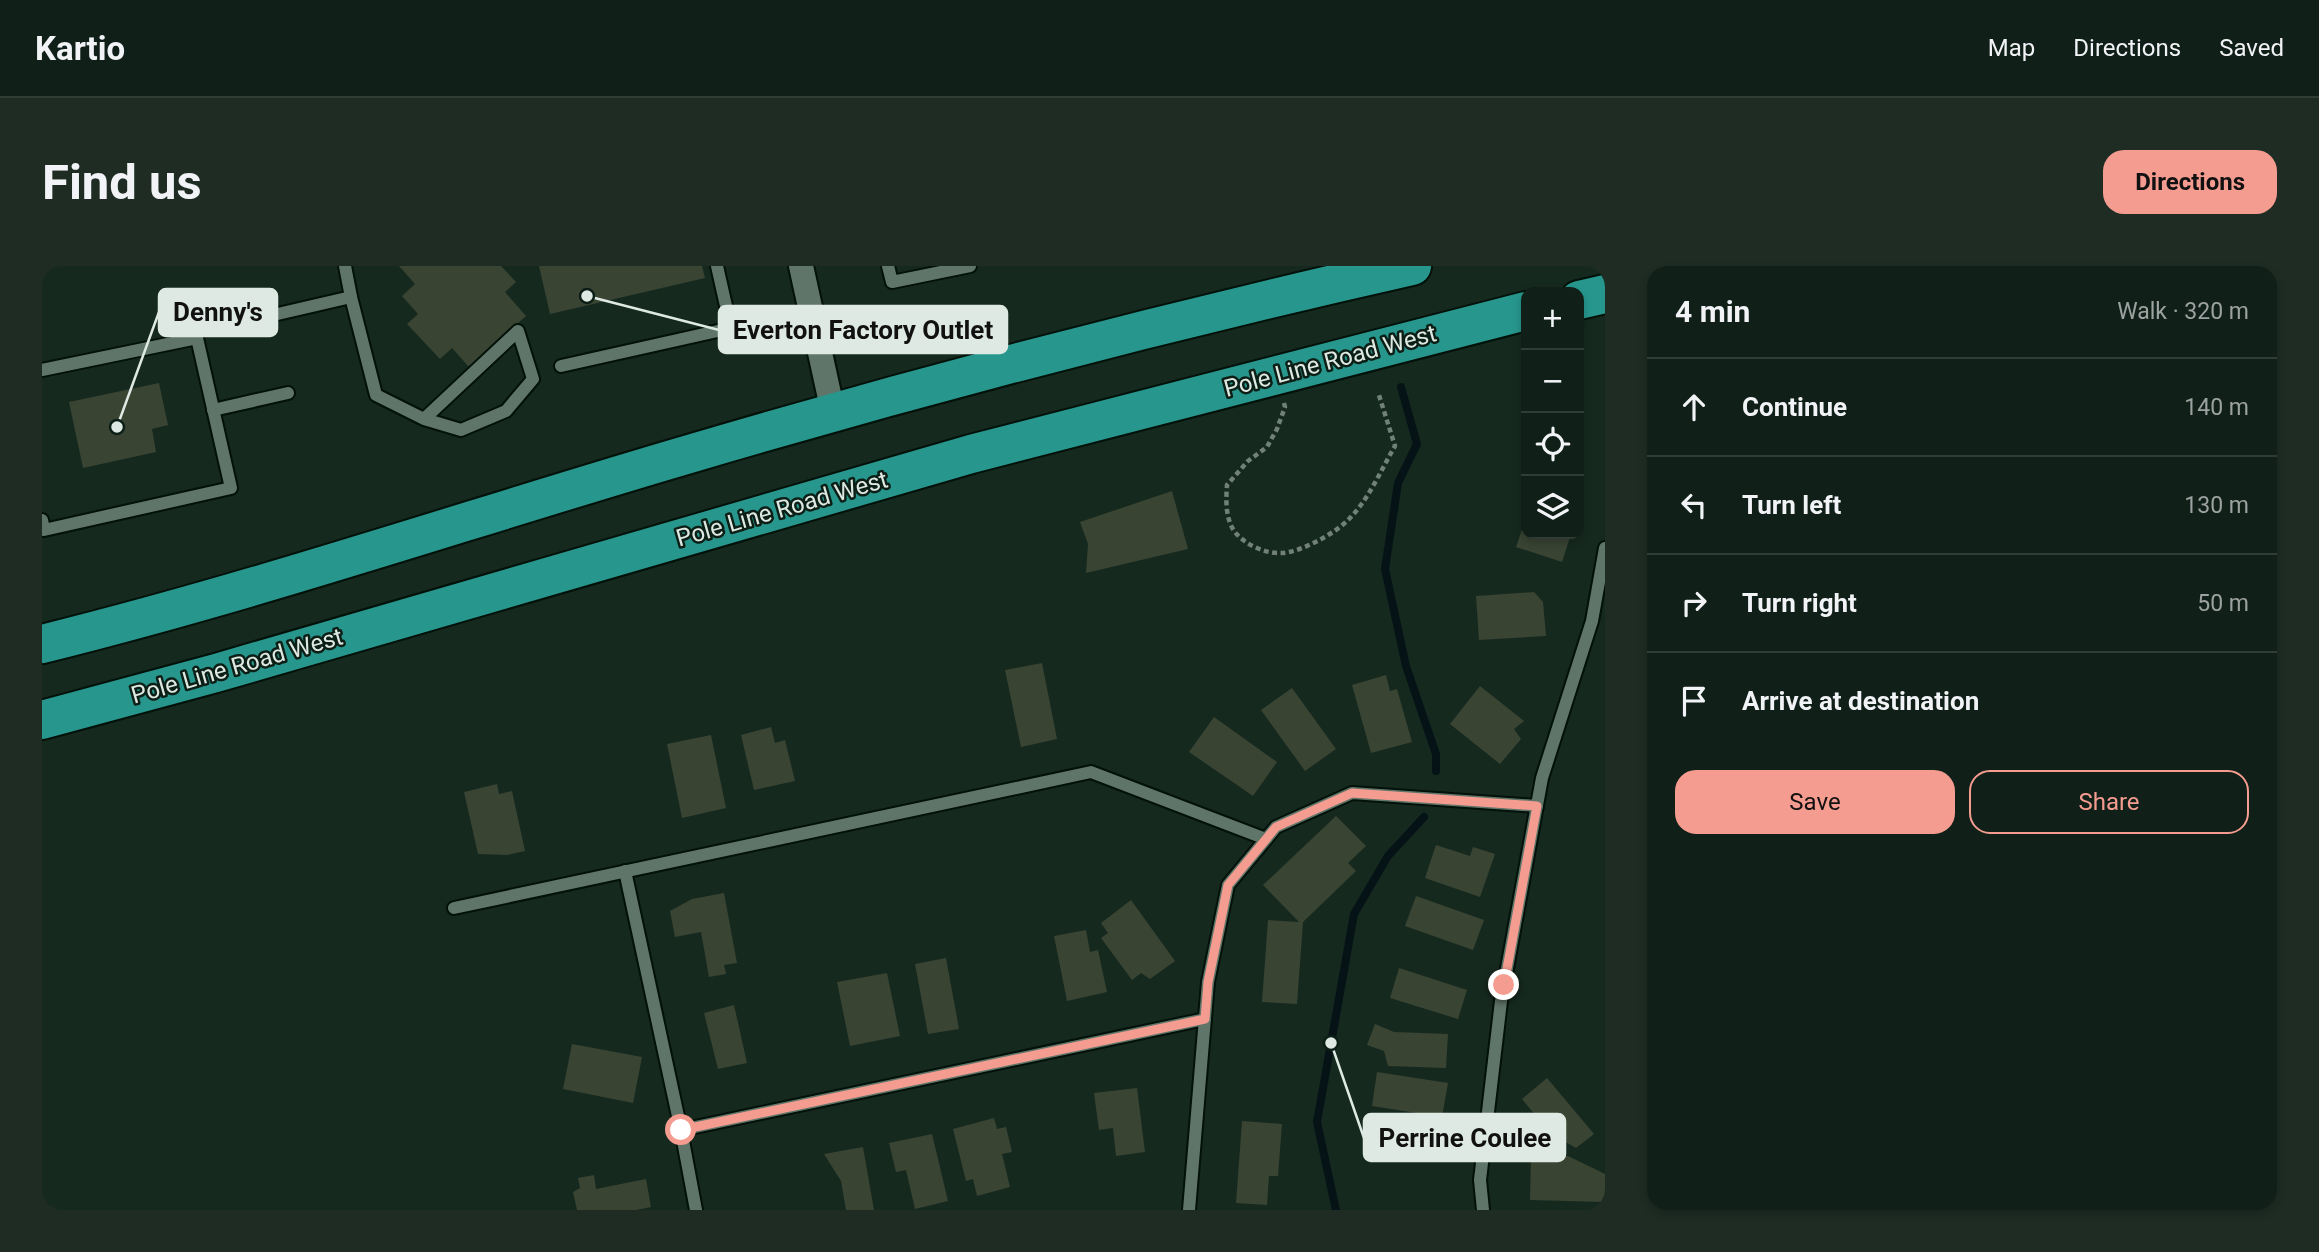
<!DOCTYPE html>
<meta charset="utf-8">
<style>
:root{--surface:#101f17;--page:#1e2c24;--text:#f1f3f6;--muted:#9ca2a1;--line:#303d36;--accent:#f59c90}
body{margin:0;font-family:Roboto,sans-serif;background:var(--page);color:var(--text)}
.controls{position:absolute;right:21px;top:21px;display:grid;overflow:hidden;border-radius:14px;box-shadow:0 4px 10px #0003}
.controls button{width:63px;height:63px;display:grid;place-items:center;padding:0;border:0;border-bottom:2px solid var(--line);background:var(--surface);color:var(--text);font:35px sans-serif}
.stop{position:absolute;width:21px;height:21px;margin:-16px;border:5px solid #f59c90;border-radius:50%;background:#fff}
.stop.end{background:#f59c90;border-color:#fff;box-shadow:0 2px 7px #0008}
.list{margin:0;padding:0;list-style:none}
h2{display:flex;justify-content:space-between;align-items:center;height:91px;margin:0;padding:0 28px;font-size:30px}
h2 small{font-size:23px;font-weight:400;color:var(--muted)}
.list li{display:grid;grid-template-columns:46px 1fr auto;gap:21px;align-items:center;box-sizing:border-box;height:98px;padding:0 28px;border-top:2px solid var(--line)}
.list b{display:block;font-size:26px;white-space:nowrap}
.list em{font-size:23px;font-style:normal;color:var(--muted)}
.actions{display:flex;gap:14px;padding:21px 28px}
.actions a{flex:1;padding:16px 0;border:2px solid var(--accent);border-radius:21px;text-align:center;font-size:24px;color:var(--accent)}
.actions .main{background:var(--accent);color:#111}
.icon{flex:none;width:38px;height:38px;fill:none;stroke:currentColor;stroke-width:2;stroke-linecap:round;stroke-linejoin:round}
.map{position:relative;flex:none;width:1563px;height:944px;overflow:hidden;border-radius:21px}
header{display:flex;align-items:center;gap:42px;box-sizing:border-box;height:98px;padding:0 35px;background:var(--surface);border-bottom:2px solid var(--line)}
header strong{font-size:33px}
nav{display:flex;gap:38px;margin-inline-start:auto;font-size:24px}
.intro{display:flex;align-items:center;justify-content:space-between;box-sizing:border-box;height:168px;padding:0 42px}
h1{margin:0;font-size:49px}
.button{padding:18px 32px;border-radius:21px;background:var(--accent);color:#111;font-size:24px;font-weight:700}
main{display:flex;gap:42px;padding:0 42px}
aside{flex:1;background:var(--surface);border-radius:21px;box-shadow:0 4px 10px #0003}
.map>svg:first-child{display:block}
</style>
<header>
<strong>Kartio</strong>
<nav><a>Map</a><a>Directions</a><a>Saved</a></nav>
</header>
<div class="intro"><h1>Find us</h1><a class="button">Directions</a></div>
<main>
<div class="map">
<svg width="1563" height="944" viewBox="0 0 1563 944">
<rect width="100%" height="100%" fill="#16291f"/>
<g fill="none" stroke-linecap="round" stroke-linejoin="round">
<g stroke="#051317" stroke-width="8">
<polyline points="1359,121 1375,178 1356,217 1343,303 1364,400 1394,488 1394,505"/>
<polyline points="1294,944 1275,856 1312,648 1346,590 1382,551"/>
</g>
</g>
<g fill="#394433">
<polygon points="357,0 459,0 474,16 463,26 484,50 427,101 410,82 398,93 365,58 376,48 360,30 373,18"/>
<polygon points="497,0 660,0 663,12 508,48"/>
<polygon points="117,117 126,159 110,163 114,186 41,202 27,136"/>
<polygon points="1130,225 1146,283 1044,307 1046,278 1038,256"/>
<polygon points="1484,252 1484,268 1529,268 1520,296 1474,281"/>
<polygon points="1492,326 1501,336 1504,370 1437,374 1434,330"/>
<polygon points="1000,397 1015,473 979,481 963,404"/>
<polygon points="1344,409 1348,425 1355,423 1370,476 1329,487 1310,419"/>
<polygon points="1438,420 1482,455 1472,463 1479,473 1458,498 1408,458"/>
<polygon points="1250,422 1294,483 1263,505 1219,444"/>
<polygon points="1172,451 1235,496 1211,530 1147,486"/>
<polygon points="729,461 733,477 743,474 753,515 712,524 699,469"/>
<polygon points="669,469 684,542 640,552 625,478"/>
<polygon points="455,518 457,528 470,525 483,585 465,589 436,588 422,526"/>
<polygon points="1294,550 1324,580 1306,597 1314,605 1261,656 1255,738 1220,736 1226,654 1257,656 1221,619"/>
<polygon points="1394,579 1428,590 1431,581 1453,588 1438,631 1383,612"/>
<polygon points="682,627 695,697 682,699 684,708 667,711 659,666 633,671 628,645 650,633"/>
<polygon points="1374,630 1442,654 1431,684 1363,660"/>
<polygon points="1089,634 1133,695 1108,713 1099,707 1090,714 1059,672 1066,667 1059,657"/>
<polygon points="1044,664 1048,686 1056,684 1065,726 1025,735 1012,670"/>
<polygon points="904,692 917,763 886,768 873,698"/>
<polygon points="1357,702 1425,724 1416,753 1348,732"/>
<polygon points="845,707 858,770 808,780 795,716"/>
<polygon points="692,739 705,797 676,803 662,747"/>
<polygon points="1333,758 1352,766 1406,768 1404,802 1346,800 1342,785 1325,779"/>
<polygon points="530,778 600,791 591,837 521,823"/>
<polygon points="1335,806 1406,817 1400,851 1330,840"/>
<polygon points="1505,812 1552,868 1534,882 1508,867 1480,833"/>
<polygon points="1095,822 1103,886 1074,890 1071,862 1057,864 1052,827"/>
<polygon points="952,852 955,863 964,861 970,886 960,888 968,921 935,930 931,913 924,915 911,863"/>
<polygon points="1200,855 1240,858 1236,910 1227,910 1225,939 1194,937"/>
<polygon points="890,868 906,935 873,943 864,904 854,906 847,877"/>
<polygon points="821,881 832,944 804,944 799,915 782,888"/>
<polygon points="1489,890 1526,890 1563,908 1563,936 1488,934"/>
<polygon points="552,909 554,923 604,913 609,941 594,944 535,944 531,926 538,922 536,912"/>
</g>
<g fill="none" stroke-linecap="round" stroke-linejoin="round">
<g stroke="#021109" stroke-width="16">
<g id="lane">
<polyline points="846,0 850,16 928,0"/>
<polyline points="309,31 334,129 382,153 419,164 464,145 491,113 476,65 382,153"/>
<polyline points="227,50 309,31 303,0"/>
<polyline points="519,100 689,62 675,0"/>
<polyline points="0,104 155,72 189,222 2,264 0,254"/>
<polyline points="171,144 246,127"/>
<polyline points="583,605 639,864 654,944"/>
<polyline points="412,642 1049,506 1224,573"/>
<polyline points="639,864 1163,753"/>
<polyline points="1147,944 1166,716 1186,619 1234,561 1310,527 1495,540"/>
<polyline points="1441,944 1438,914 1459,735 1500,512 1550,355 1563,282"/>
</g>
</g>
<g stroke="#021109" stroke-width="28">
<polyline id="street" points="759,0 791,146"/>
</g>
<g stroke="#021109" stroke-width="42">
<g id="highway">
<polyline points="1537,34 1563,28"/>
<path d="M0,378C218,324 429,252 644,189C884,118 1126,55 1370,0"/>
<polyline points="0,454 174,407 929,188 1484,45"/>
</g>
</g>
<path stroke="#718178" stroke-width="4.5" stroke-dasharray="5 3.5" stroke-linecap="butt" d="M1242,137L1243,141L1235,163L1225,181L1206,195L1185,219C1184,233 1183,253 1193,266C1203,279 1224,288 1240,287C1259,286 1294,267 1307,253C1327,233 1339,204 1353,180L1336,126"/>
<use href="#lane" stroke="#607569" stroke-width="12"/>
<use href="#street" stroke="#607569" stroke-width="24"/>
<use href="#highway" stroke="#27978e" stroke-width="38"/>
</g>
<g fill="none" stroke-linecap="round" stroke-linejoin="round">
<polyline stroke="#f59c90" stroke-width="9" points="639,864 1163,753 1166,716 1186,619 1234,561 1310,527 1495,540 1462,719"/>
</g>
<g text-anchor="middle" stroke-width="5" stroke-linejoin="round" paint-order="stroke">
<g font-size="24" fill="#dde9e2" stroke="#0c1f16">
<text transform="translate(1288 95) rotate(-15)" y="8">Pole Line Road West</text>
<text transform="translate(740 243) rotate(-16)" y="8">Pole Line Road West</text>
<text transform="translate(195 400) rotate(-16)" y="8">Pole Line Road West</text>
</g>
</g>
<path fill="none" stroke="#dde9e2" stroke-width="2.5" d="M75 161L117 46M545 30L677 64M1289 777L1322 872"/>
<g fill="#dde9e2" stroke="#0c1f16" stroke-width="2.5">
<circle cx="75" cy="161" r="7"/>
<circle cx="545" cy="30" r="7"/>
<circle cx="1289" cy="777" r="7"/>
</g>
<g fill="#dde9e2" stroke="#dde9e2" stroke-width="2.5">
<rect x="117" y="23" width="118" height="47" rx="7"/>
<rect x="677" y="40" width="288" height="47" rx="7"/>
<rect x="1322" y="848" width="201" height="47" rx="7"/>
</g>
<g font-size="26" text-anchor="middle" font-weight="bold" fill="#111">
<text x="176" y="55">Denny's</text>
<text x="821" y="73">Everton Factory Outlet</text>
<text x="1423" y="881">Perrine Coulee</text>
</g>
</svg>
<div class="controls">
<button>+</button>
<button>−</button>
<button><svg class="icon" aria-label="locate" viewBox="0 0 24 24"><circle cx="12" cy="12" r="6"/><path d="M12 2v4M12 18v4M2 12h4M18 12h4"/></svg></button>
<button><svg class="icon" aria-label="layers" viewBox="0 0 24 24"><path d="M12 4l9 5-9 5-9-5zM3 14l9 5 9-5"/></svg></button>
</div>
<div class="stop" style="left:639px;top:864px"></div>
<div class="stop end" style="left:1462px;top:719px"></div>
</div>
<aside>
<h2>4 min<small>Walk · 320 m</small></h2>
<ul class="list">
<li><svg class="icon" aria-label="ahead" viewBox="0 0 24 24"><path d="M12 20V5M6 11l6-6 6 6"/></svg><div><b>Continue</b></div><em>140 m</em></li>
<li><svg class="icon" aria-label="left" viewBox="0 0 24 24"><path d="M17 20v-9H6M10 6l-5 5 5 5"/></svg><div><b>Turn left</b></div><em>130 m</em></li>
<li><svg class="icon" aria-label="right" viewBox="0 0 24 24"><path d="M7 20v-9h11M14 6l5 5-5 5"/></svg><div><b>Turn right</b></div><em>50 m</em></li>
<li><svg class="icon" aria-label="arrive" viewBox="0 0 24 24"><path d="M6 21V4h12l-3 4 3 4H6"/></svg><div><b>Arrive at destination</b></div></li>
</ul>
<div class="actions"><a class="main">Save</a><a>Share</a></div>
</aside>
</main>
